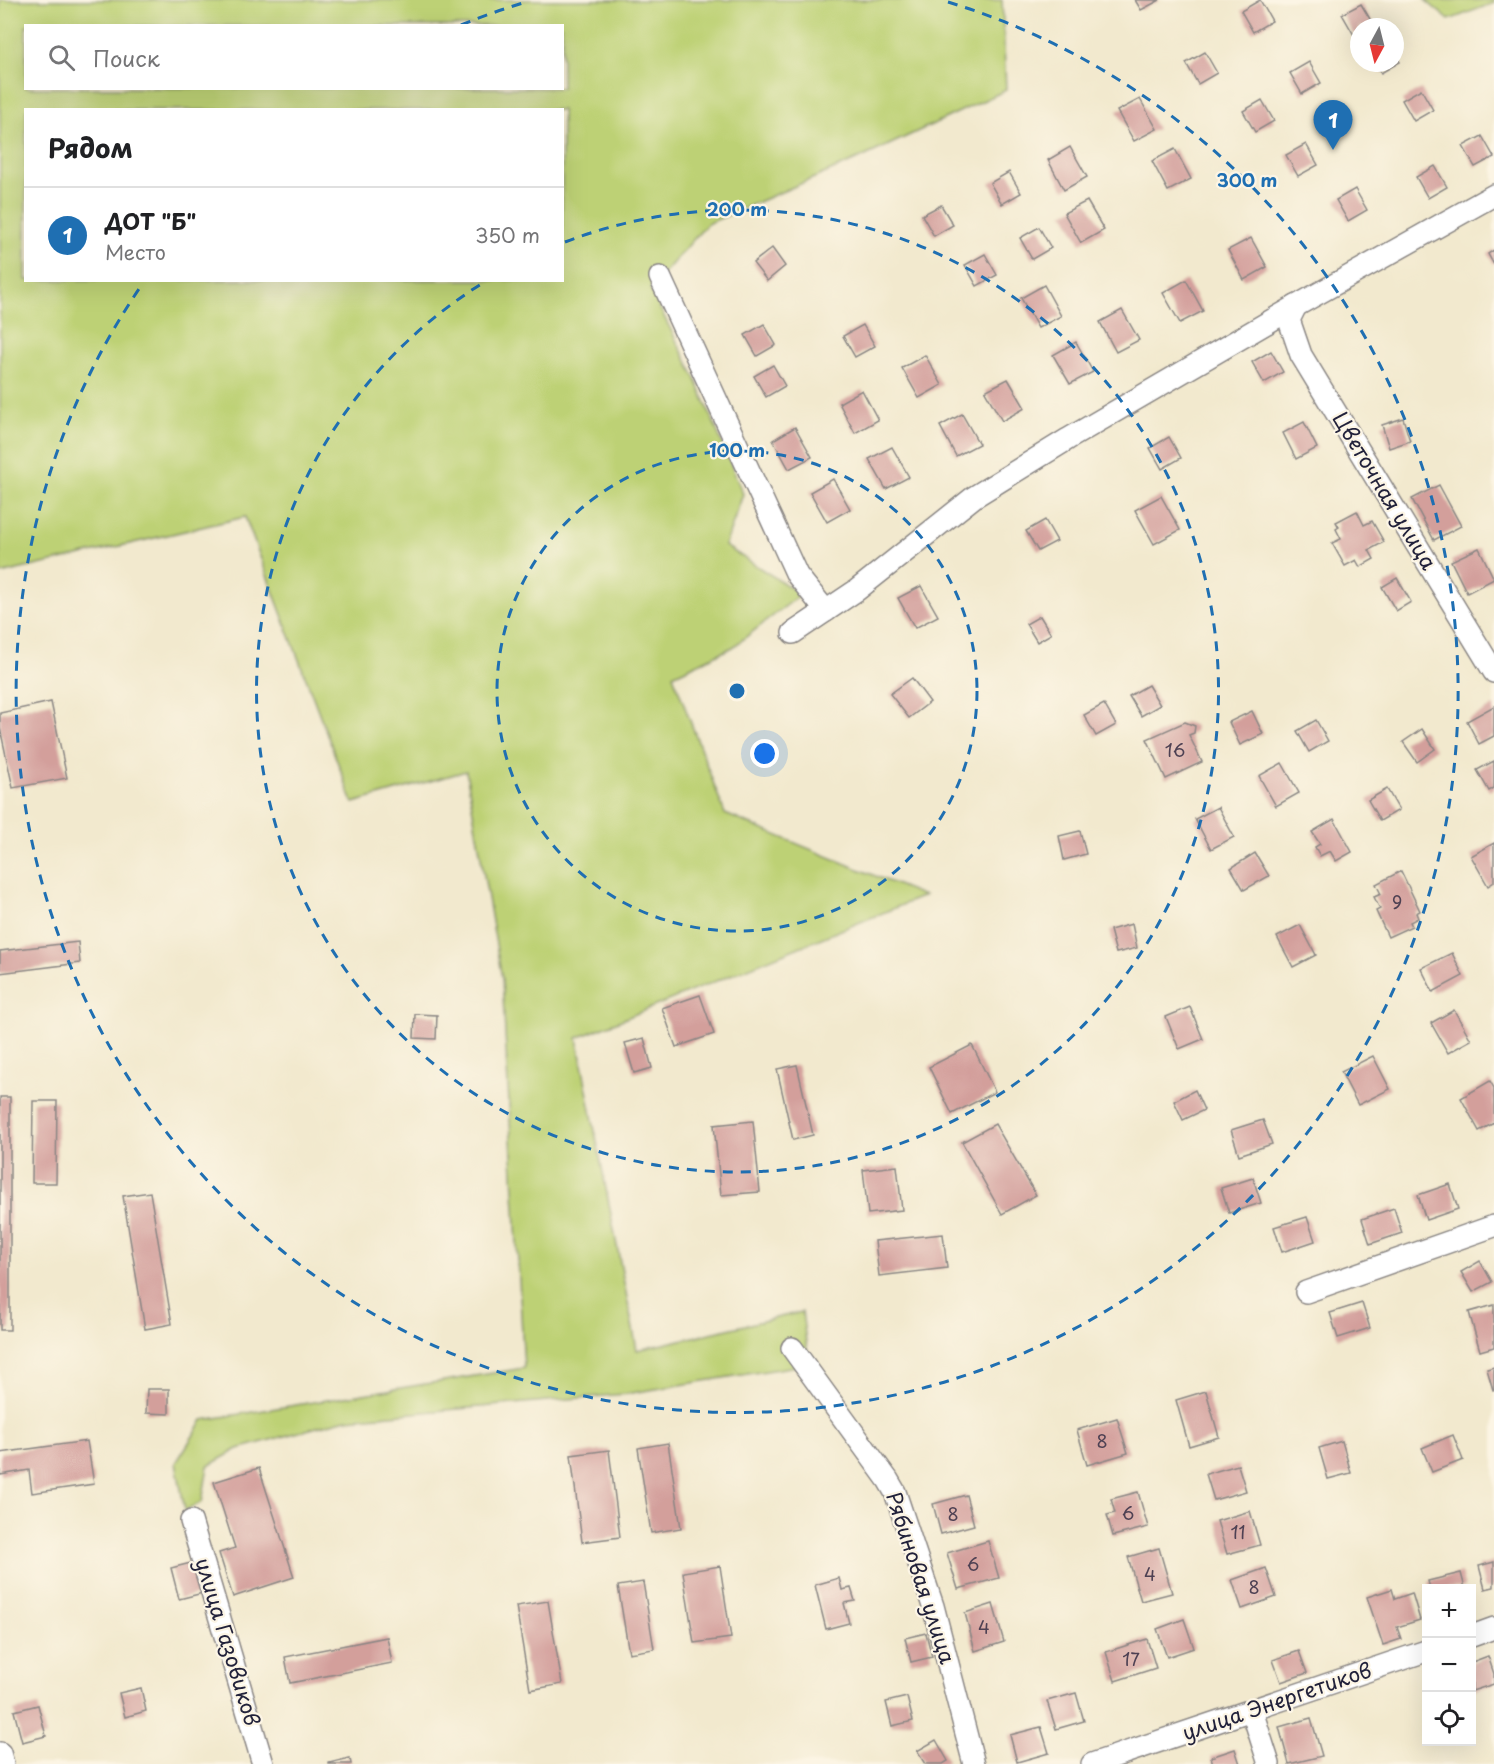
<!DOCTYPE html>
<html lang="ru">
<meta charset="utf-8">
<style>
:root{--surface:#fff;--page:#f2f2f2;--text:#202124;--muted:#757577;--line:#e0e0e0;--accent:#1f6fb2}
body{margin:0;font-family:"Playpen Sans",sans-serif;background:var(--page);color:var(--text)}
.controls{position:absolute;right:18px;bottom:18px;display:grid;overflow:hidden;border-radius:0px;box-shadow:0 6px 24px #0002}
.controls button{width:54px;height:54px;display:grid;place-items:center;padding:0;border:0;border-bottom:2px solid var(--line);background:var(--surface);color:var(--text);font:30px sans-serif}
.compass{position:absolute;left:1350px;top:18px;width:54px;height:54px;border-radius:50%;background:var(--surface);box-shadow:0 6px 24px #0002;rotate:187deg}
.you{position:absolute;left:765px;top:754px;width:21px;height:21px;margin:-15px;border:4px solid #fff;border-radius:50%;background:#1a73e8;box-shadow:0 0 0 9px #1a73e833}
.badge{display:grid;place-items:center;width:39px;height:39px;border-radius:50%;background:var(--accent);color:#fff;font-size:20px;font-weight:700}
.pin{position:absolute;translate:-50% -50px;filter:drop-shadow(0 2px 3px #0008)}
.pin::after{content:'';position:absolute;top:32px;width:21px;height:18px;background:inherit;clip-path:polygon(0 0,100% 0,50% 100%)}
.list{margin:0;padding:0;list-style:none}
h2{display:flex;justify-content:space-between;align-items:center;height:78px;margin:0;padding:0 24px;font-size:26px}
h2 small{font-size:20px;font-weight:400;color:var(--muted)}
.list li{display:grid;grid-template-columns:39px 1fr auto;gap:18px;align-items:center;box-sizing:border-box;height:96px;padding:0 24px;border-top:2px solid var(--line)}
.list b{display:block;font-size:22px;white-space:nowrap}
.list p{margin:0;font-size:20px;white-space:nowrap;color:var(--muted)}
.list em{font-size:20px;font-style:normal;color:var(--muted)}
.icon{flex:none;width:33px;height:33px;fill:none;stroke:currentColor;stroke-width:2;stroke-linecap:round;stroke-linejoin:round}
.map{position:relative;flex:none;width:1494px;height:1764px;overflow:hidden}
.search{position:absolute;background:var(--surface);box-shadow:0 6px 24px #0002;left:24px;top:24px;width:540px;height:66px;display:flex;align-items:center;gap:15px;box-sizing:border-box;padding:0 21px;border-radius:0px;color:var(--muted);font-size:22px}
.panel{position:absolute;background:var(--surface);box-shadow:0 6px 24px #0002;left:24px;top:108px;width:540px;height:174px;border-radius:0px}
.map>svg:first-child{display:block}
</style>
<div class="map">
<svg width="1494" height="1764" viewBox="0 0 1494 1764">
<rect width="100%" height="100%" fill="#fcf5e5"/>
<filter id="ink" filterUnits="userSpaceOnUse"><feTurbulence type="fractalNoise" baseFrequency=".0167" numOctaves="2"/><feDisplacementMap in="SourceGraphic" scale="12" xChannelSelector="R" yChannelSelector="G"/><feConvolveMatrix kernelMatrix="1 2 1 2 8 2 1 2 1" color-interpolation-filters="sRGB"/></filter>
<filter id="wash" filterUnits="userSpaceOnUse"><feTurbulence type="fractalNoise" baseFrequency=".008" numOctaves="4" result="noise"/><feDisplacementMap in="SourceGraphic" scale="24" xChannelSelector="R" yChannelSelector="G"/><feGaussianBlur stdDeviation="1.35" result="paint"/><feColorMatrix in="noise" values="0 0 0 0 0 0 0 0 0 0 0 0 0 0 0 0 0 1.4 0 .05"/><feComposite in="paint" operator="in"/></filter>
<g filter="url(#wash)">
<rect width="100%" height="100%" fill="#f2e9ce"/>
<g fill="#bdd175" stroke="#707a58" stroke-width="1.5" fill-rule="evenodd">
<path d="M0,0H1002L1006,90L863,157L707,224L650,289L695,377L743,494L725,546L801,594L733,647L673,675L725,814L924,896L577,1038L637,1350L802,1312L809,1364L625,1394L346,1419L238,1449L208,1466L202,1502L185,1511L176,1463L203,1420L524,1368L502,979L466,771L353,803L245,517L0,574ZM26,26H562V88H26ZM26,110H562V280H26Z"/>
<polygon points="1425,0 1494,0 1494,3 1449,20"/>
</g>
<g id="blocks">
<g fill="#d39f9b">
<polygon points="1135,0 1160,0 1141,10"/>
<polygon points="1260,0 1272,21 1253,32 1241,11"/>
<polygon points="1361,4 1373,24 1368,27 1359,27 1359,32 1354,35 1342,14"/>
<polygon points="1205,52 1217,73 1198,84 1186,63"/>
<polygon points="1395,53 1400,62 1381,73 1375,63 1395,63"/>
<polygon points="1309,62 1321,83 1302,94 1290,73"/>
<polygon points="1421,89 1433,110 1414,121 1402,100"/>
<polygon points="1140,99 1157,129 1134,141 1117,111"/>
<polygon points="1262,100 1274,121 1255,132 1243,111"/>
<polygon points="1482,136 1494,157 1475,167 1463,146"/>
<polygon points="1306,144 1318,165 1298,176 1286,155"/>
<polygon points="1070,147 1087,177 1064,190 1048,160"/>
<polygon points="1175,149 1191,179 1168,191 1152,161"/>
<polygon points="1435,166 1447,187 1428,198 1416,177"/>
<polygon points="1009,172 1021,193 1002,204 990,183"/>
<polygon points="1355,189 1367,210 1348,221 1336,200"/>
<polygon points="1087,201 1104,230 1081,243 1064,213"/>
<polygon points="941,205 953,225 934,236 922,215"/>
<polygon points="1039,227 1051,248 1032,259 1020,238"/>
<polygon points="1251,238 1267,267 1244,280 1228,250"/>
<polygon points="772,248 785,266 767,281 753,263"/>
<polygon points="1494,250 1494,265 1488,254"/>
<polygon points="985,254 997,275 977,286 965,265"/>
<polygon points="1186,280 1203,311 1180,323 1163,293"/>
<polygon points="1044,285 1061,316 1038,328 1021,298"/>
<polygon points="1122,310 1139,340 1116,352 1100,322"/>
<polygon points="764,324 776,345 757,356 745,335"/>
<polygon points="863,325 875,346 855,357 843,336"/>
<polygon points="1076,342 1093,372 1070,384 1053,355"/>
<polygon points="1271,351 1283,372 1264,383 1252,362"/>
<polygon points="925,355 942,385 919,398 902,368"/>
<polygon points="773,365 785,386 766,397 754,376"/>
<polygon points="1008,379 1025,408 1002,421 985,391"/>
<polygon points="862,390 878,420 855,433 839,403"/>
<polygon points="962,414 979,444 956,456 940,426"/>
<polygon points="1403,418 1410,441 1389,448 1382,425"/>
<polygon points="1304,422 1317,448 1296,459 1283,433"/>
<polygon points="795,427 812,457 789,469 773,440"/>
<polygon points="1169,437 1181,458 1162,469 1150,448"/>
<polygon points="892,447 909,477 886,489 869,459"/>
<polygon points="833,479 850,509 827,522 810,492"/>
<polygon points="1439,485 1461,526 1434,540 1412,499"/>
<polygon points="1161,496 1180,530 1154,544 1135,510"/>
<polygon points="1357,511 1364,525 1372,521 1384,542 1369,550 1374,559 1360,567 1356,560 1345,566 1332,543 1341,539 1336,529 1339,527 1336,522"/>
<polygon points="1045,520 1057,541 1038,551 1026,531"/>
<polygon points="1479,548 1494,579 1467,593 1451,561"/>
<polygon points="1397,578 1411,602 1396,611 1382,587"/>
<polygon points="921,586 938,616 915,628 898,598"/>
<polygon points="1040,616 1051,634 1037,642 1026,624"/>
<polygon points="912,678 930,702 909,718 890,694"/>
<polygon points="1148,685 1160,705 1141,716 1129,696"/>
<polygon points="51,702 67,778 13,788 0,728 0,713"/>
<polygon points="1104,704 1116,725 1096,736 1084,715"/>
<polygon points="1494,706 1494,736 1479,744 1467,721"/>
<polygon points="1252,711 1263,734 1240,745 1229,722"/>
<polygon points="1316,720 1328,741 1309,752 1297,731"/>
<polygon points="1185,722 1195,726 1194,733 1189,735 1202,762 1166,779 1147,739"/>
<polygon points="1422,729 1435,749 1417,762 1403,742"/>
<polygon points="1494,761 1494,788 1489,791 1477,770"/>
<polygon points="1282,763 1299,793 1276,806 1259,776"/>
<polygon points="1387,789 1399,810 1380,821 1368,800"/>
<polygon points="1218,807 1234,837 1211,849 1195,819"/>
<polygon points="1334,819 1352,852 1336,861 1330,851 1320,856 1315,847 1320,844 1312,832"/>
<polygon points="1080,831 1086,854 1064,860 1059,836"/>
<polygon points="1494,843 1494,882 1488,886 1471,856"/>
<polygon points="1255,853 1269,876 1244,890 1231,868"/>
<polygon points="1401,871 1420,911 1416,913 1418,918 1410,922 1412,926 1388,937 1376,911 1380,909 1374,897 1381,894 1376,884"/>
<polygon points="1132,924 1137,948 1116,953 1110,930"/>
<polygon points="1300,925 1316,955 1293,967 1277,937"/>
<polygon points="78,942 80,963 0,973 0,951"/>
<polygon points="1452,953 1463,976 1433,992 1421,968"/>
<polygon points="700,995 714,1034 676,1047 662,1008"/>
<polygon points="1190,1007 1203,1039 1179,1049 1166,1017"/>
<polygon points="1454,1010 1471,1040 1448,1053 1431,1023"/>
<polygon points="415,1014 437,1015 436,1039 414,1038"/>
<polygon points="644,1038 652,1068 634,1073 625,1043"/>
<polygon points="972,1045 995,1092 952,1114 929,1067"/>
<polygon points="1373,1056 1390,1089 1358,1105 1341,1072"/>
<polygon points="797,1065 813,1135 793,1140 777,1069"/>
<polygon points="1490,1081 1494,1088 1494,1123 1479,1131 1461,1098"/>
<polygon points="1195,1090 1204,1110 1183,1120 1174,1101"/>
<rect x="0" y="1097" width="10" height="233"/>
<polygon points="33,1101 57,1101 56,1183 32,1183"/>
<polygon points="1263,1120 1272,1144 1239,1155 1231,1130"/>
<polygon points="753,1121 760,1192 721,1195 714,1125"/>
<polygon points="995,1124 1036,1195 1002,1214 962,1142"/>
<polygon points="897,1166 902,1210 868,1214 863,1170"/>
<polygon points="1253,1178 1261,1203 1229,1213 1221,1188"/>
<polygon points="1450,1184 1458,1209 1426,1220 1418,1195"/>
<polygon points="150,1192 172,1324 145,1329 123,1196"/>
<polygon points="1394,1208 1402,1233 1370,1244 1362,1219"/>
<polygon points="1307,1217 1315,1241 1282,1252 1274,1227"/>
<polygon points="943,1234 947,1268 879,1276 875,1241"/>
<polygon points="1480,1261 1492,1282 1473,1292 1461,1272"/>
<polygon points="1362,1303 1370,1328 1338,1338 1330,1313"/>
<polygon points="1494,1305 1494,1347 1480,1351 1469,1312"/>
<polygon points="1494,1367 1494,1390 1493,1390 1487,1369"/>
<polygon points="147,1389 169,1389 169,1414 146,1413"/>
<polygon points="1206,1391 1219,1437 1189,1446 1176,1400"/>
<polygon points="1117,1418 1128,1453 1087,1465 1077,1430"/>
<polygon points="1453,1435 1463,1460 1432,1472 1422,1448"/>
<polygon points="87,1441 94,1484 32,1493 29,1470 0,1475 0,1453"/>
<polygon points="1342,1441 1351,1473 1328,1479 1319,1448"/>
<polygon points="668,1443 681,1528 651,1533 638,1448"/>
<polygon points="609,1450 620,1537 582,1542 571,1455"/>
<polygon points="1238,1465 1246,1491 1214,1500 1206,1474"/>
<polygon points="259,1468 294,1577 233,1597 219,1553 235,1548 214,1482"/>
<polygon points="1138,1492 1148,1527 1113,1536 1107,1515 1115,1513 1111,1499"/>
<polygon points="966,1495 974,1525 941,1534 933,1504"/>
<polygon points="1250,1511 1260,1545 1227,1554 1217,1521"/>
<polygon points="988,1541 999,1578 958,1589 947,1553"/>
<polygon points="1159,1548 1172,1593 1141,1601 1128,1557"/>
<polygon points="195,1562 203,1593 179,1599 171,1568"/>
<polygon points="1494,1562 1494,1587 1485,1589 1479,1566"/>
<polygon points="720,1566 731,1638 694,1643 683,1572"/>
<polygon points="1266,1568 1276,1597 1242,1609 1232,1580"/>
<polygon points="1461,1573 1465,1588 1430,1588 1428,1581"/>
<polygon points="839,1578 842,1590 851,1588 855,1601 844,1603 849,1623 826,1629 815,1585"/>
<polygon points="643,1582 654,1649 629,1653 618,1586"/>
<polygon points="1392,1589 1395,1599 1412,1593 1420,1620 1397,1627 1401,1639 1383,1645 1367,1597"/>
<polygon points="548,1601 562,1684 530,1690 516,1606"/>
<polygon points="993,1604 1004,1642 975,1651 965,1613"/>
<polygon points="1184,1619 1194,1648 1167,1657 1157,1629"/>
<polygon points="926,1633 932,1657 911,1662 905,1638"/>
<polygon points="387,1637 392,1663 290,1683 285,1657"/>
<polygon points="1147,1639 1156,1668 1115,1681 1106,1652"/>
<polygon points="1299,1651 1307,1673 1281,1682 1273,1660"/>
<polygon points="1488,1656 1494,1674 1494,1684 1472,1691 1472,1662"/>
<polygon points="141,1688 146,1711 125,1717 119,1693"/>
<polygon points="1076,1693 1084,1721 1056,1729 1047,1701"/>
<polygon points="907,1697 913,1721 892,1726 886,1702"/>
<polygon points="38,1705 46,1736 22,1742 14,1711"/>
<polygon points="1311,1718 1322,1756 1289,1764 1279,1727"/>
<polygon points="1041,1727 1049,1753 1017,1762 1010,1735"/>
<polygon points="936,1740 948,1761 943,1764 925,1764 917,1751"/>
<polygon points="1235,1749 1240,1764 1213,1764 1211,1757"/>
<polygon points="350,1758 351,1764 329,1764 329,1763"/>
</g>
</g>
</g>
<g filter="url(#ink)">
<use href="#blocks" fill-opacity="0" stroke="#8a8684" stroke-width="1.5"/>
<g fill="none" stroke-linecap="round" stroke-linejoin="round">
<g stroke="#8a8684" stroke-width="24">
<g id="minor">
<polyline points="660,277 797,575 826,611"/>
<polyline points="1296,306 1289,320 1301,355 1494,672"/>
<polyline points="793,633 857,590 974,497 1068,439 1296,306 1494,195"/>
<polyline points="1306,1292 1494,1226"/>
<polyline points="792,1348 888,1480 895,1492 933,1606 974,1764"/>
<polyline points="191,1521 263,1764"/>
<polyline points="1472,1636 1494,1628"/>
<polyline points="1252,1711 1269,1764"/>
<polyline points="0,1753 3,1764"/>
<polyline points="1092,1764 1426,1651"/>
</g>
</g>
<use href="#minor" stroke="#fff" stroke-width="21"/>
</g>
</g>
<g fill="none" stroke="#1f6fb2" stroke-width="3" stroke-dasharray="10 8">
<circle cx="737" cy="691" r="240"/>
<path d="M565 242A481 481 0 1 1 486 281"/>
<path d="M461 25A721 721 0 0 1 526 2M948 2A721 721 0 1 1 143 283"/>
</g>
<g text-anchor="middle" stroke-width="4.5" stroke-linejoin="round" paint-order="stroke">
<g font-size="18" fill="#4e4153">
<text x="1175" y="757">16</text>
<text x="1397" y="909">9</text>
<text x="1102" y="1448">8</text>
<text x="1128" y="1520">6</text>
<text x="953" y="1521">8</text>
<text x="1238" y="1539">11</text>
<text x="973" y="1571">6</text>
<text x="1150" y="1581">4</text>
<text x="1254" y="1594">8</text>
<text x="984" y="1634">4</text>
<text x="1131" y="1666">17</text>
</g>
<g font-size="21" fill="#22223b" stroke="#fcf5e5">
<text transform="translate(1384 491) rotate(59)" y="7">Цветочная улица</text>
<text transform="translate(920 1578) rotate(72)" y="7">Рябиновая улица</text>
<text transform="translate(227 1642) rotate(73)" y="7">улица Газовиков</text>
<text transform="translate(1277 1702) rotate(-19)" y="7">улица Энергетиков</text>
</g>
</g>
<circle cx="737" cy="691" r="9" fill="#1f6fb2" stroke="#fcf5e5" stroke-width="3"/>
<g font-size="18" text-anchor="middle" font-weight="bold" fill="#1f6fb2" stroke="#fcf5e5" stroke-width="4.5" stroke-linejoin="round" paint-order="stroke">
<text x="1247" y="187">300 m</text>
<text x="737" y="216">200 m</text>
<text x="737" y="457">100 m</text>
</g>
</svg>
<div class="controls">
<button>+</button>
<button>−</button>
<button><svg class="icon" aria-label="locate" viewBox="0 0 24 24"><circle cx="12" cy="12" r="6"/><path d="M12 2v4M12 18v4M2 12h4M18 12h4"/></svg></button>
</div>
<svg class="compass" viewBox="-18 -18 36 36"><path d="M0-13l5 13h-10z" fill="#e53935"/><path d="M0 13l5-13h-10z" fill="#757577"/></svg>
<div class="you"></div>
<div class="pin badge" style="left:1333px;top:150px">1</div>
<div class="search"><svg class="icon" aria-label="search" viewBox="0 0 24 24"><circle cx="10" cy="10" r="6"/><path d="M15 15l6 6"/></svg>Поиск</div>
<section class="panel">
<h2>Рядом<small></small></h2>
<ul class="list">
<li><span class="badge">1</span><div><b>ДОТ &quot;Б&quot;</b><p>Место</p></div><em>350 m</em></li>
</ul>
</section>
</div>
